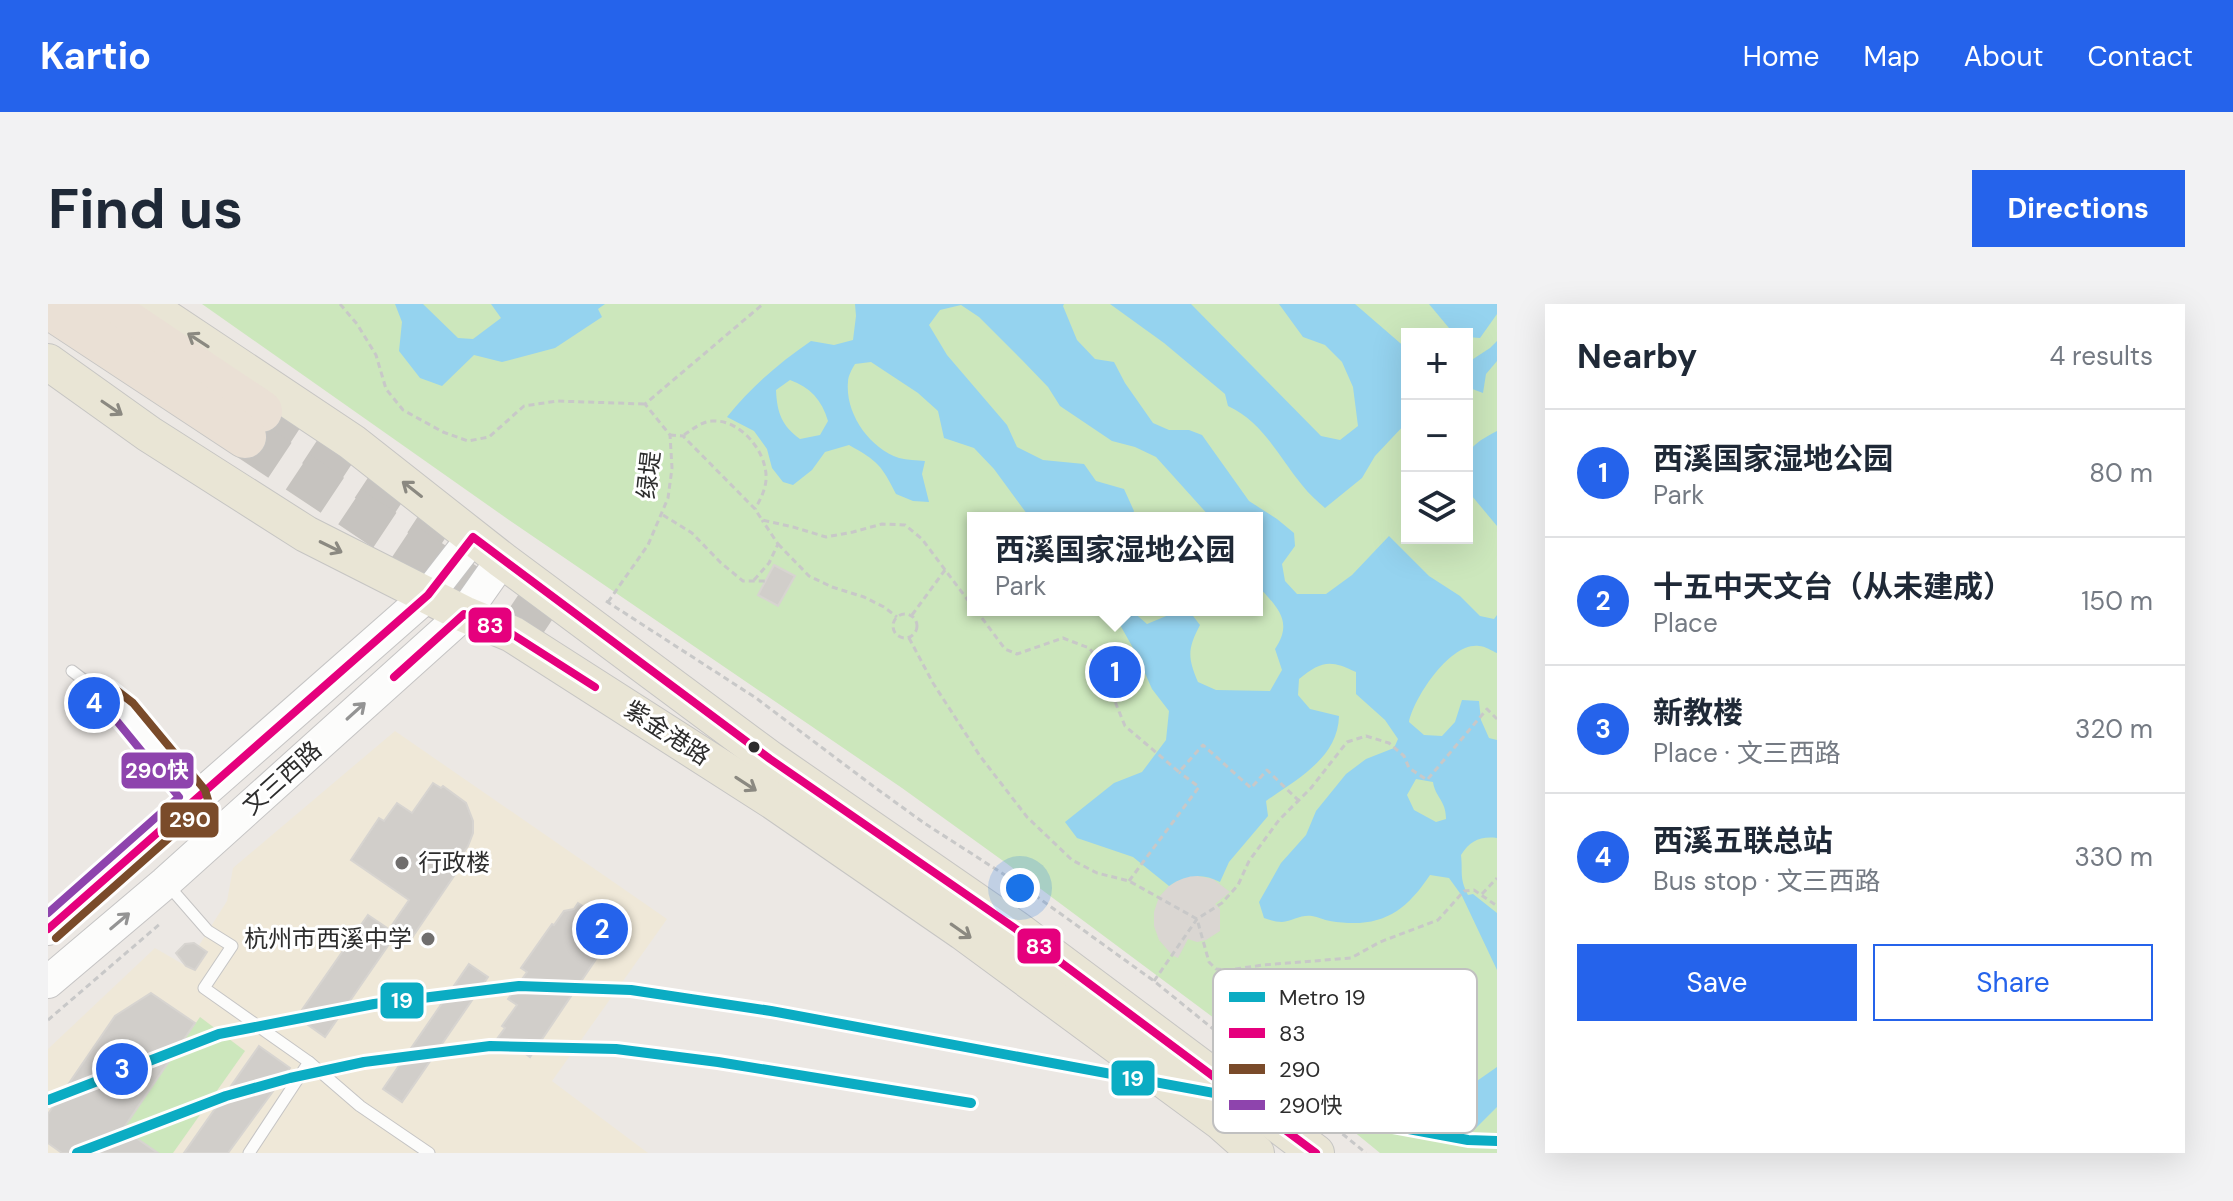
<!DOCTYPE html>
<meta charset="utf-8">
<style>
:root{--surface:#fff;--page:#f2f2f3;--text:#1f2937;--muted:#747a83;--line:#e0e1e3;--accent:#2563eb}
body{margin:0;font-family:"DM Sans","Noto Sans SC",sans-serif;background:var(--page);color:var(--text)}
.controls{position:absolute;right:24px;top:24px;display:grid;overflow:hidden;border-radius:0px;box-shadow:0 8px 32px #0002}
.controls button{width:72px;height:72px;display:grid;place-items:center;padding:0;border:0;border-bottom:2px solid var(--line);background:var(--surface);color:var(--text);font:40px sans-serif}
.you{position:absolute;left:972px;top:584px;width:28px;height:28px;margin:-20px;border:6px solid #fff;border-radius:50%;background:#1a73e8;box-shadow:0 0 0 12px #1a73e833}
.badge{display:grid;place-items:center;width:52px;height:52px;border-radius:50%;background:var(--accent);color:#fff;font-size:26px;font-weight:700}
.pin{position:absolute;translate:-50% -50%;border:4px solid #fff;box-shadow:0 2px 8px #0006}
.popup{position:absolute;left:919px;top:208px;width:296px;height:104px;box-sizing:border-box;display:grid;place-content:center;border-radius:0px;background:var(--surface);filter:drop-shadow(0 2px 6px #0005);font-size:26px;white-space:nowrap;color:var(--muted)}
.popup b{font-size:30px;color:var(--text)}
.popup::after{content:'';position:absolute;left:50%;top:100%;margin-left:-16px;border:16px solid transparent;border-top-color:var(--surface)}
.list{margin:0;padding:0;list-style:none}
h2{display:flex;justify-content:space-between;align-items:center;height:104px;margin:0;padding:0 32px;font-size:34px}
h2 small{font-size:26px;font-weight:400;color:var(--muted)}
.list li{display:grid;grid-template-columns:52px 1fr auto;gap:24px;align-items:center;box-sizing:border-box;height:128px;padding:0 32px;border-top:2px solid var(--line)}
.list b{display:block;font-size:30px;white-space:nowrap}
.list p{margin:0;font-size:26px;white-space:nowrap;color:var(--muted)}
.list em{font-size:26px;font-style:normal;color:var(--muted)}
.actions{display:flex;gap:16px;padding:24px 32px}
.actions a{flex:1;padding:18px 0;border:2px solid var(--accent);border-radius:0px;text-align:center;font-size:28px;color:var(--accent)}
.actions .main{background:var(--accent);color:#fff}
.icon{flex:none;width:44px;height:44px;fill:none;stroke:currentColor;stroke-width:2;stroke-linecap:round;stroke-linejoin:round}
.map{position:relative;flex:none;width:1449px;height:849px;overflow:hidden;border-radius:0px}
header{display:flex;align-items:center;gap:48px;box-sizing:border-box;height:112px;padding:0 40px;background:var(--accent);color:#fff}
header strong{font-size:38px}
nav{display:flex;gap:44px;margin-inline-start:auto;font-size:28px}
.intro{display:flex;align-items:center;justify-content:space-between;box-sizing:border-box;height:192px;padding:0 48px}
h1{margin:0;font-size:56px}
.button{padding:20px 36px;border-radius:0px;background:var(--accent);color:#fff;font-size:28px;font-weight:700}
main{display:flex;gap:48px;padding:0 48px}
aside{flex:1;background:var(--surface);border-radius:0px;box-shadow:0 8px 32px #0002}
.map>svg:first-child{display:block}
</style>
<header>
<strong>Kartio</strong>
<nav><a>Home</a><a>Map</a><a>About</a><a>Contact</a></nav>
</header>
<div class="intro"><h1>Find us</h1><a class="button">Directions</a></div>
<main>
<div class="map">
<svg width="1449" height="849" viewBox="0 0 1449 849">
<rect width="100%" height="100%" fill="#ece8e4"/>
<polygon fill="#efe8d8" points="347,427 619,615 504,777 600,849 0,849 0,745 107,644 138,662 179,597 185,564"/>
<g fill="#cce7bc" fill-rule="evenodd">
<path d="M154,0H1449V849H1332L1178,723L958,559L854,484L461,216ZM1359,30H1419V234H1359ZM925,214H1209V306H925Z"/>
<polygon points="152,713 197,747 125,849 110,849 75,825"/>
</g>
<polygon fill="#dad6d2" points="1145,571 1165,575 1182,588 1167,600 1172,605 1172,627 1158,636 1149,638 1140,635 1130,654 1124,651 1111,636 1106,622 1106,608 1111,593 1121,582 1135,573"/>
<g fill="#95d3ef" fill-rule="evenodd">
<polygon points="347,0 375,0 410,34 425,35 453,14 443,0 557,0 550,5 554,13 507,44 454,58 426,51 394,82 372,74 351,47 354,18"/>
<path d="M807,0H1016L1015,2L1029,36L1047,55L1066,58L1077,79L1105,119L1121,126H1141L1154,131L1201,197L1229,215L1246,229L1247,242L1234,260L1237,277L1249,290H1278L1304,271L1341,232L1381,272L1412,292L1432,312L1446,315L1449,311V349C1444,347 1437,342 1431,342C1402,338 1366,394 1361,418L1376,431L1394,432L1407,418L1414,396L1431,397L1433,416L1441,434L1449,436V534C1432,532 1422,537 1413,551C1415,569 1411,573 1420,591L1425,590L1449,609V666L1414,592L1401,574L1382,571C1356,610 1331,625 1282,617C1276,616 1270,613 1264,612C1254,610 1244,617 1234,618C1228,618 1221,616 1216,614L1211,598L1233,559L1258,531L1268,507L1298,470L1318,455L1346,444L1350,435L1337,416L1308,390V368C1282,355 1273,357 1251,375L1250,391L1262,405L1291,412C1290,454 1249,475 1218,497L1220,512L1181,558L1172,578C1155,569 1138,570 1121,582L1085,553L1029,534L1017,518L1066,479L1094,468L1118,436L1121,407L1104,385L1089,351L1071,319L1062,306H1083L1099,320L1123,310L1142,308L1152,321C1140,344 1139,353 1150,378L1168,386L1222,387L1234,366L1227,345C1246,317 1229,303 1209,281V214H1163L1108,153L1087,143L1064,137L1012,102L1000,83L974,56L931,13L913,1L892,6L881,21L899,51L959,121L969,143L995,156L1036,160L1048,177L1076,185L1086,207L1083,214H982L946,165L926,144L896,134L890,107L870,89L823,58L807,60C804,65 800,72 800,78C797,109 821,144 851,154C859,156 869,156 877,157L874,170L881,198L865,197L848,190C834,162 830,157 801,141L777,148L764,166L745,181L735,178L724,164L719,145L706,127L679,113C703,83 731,59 763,37L786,41L805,36L808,12ZM742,76C762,83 774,96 780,117L772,131L752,135C734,122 729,109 728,86ZM1368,475L1385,478C1387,493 1398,496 1398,515L1388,518L1366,506L1359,491Z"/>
<path d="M1062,0H1143L1273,132L1292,136L1310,122L1305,83L1294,58L1277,41L1255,33L1231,0H1307L1359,45V118L1327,152L1314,174L1277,204C1269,197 1261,190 1254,181C1231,153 1215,118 1180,102L1177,90L1116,39Z"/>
<polygon points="1381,0 1449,0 1449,10 1432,34 1419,33 1419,30 1406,30"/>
<polygon points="1449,37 1449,57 1438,70 1435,89 1419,83 1419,59 1442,44"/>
<path d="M1449,127V222L1419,186C1419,150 1414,145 1449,127Z"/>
<polygon points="1449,763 1449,803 1426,826 1404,811 1406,798 1426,779"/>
</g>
<g fill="#d1ceca" stroke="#d7d4d0" stroke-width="2">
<polygon points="726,261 747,272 730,302 710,291"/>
<polygon points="385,479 393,484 395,482 418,499 425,517 425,529 420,542 405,563 410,566 361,638 342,624 361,596 303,556 331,514 336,517 349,499 364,509"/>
<polygon points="530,599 569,624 482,753 464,740 443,743 457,724 454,722 469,701 460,695 479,668 473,664 504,620 506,621 516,607 526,605"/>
<polygon points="320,611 348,630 277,733 249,713"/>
<polygon points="146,639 159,648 147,666 138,662 128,649 137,640"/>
<polygon points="421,660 440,673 354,798 335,785"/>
<polygon points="103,689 147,719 75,825 110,849 14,849 0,839 0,810 67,712"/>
<polygon points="211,742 242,764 180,849 136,849"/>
</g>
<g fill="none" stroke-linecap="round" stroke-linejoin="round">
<g stroke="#c6c3bf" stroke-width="42" stroke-dasharray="42 21" stroke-linecap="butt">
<polyline points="213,107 400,230"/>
<polyline points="197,133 509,341"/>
</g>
<g stroke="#c5c4c4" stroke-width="13">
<g id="lane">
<polyline points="24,367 76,407 148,494"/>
<polyline points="119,580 160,627 184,642 156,684 261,758 312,802 381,849"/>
<polyline points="201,849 261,758"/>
</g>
</g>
<g stroke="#c5c4c4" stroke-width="34">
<g id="secondary">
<polyline points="0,625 380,291 425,233"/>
<polyline points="0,678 117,579 416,310 454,256"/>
</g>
</g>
<g stroke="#c6c5c3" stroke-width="38">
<g id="primary">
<polyline points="97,0 304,138 454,256 722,455 968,625 1268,849"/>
<polyline points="0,58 101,130 258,230 416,310 464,330 725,497 915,628 1173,818 1208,849"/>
</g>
</g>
<g stroke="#c6c5c3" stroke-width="44">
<g id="highway">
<polyline points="53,0 213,107"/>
<polyline points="0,3 197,133"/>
</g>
</g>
<g stroke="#c8c8c8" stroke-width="3" stroke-dasharray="6 4" stroke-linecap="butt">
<polyline points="292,0 309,20 328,51 338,85 355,106 395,128 420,137 441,133 476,102 509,97 597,100"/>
<polyline points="622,131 635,132 707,205 714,216 745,223 778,233 805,228 834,220 857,221 874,235 925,303"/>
<path d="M636,131C645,125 653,118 664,117C693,115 720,149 718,176C717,187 712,196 707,205"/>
<polyline points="615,211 644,229 673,259 695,277 717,277"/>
<polyline points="730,240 761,272 784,283 816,293 836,303 849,313"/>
<polyline points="706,276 721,259 730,240 714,216"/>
<polyline points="558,297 708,394 825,482 876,519 974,582 1106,677 1318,849"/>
<polyline points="560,298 600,241 620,194 624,164 622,131 597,100 715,0"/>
<polyline points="928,306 957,345 969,350 1015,334 1041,344 1060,367 1068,400 1077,422 1131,468 1155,441 1203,484 1219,466 1250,496"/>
<circle cx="857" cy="322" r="12"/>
<polyline points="864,311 897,266"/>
<polyline points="861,334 885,379 932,452 979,513 1024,556 1049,569 1081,577 1149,615 1161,658 1168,665 1180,666 1215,661 1303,654 1332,638 1390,616 1416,587 1426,586 1449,602"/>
<polyline points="1081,577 1151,483 1131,468"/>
<polyline points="1434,590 1449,574"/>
<polyline points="1106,677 1149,615 1174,599 1190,581 1201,557 1231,516 1263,484 1299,438 1318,432 1341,439 1356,452 1361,464 1379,476 1439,405 1449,415"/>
<polyline points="0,716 113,619"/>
</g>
<use href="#lane" stroke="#fcfcfb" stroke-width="11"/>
<use href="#secondary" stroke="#fcfcfb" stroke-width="32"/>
<use href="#primary" stroke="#e9e5d5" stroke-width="36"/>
<use href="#highway" stroke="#eae0d5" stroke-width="42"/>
<g stroke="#fff" stroke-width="14">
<g id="bus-1">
<polyline points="346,373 416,310 464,330 547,383"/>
<polyline points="0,625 380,291 425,233 722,455 968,625 1268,849"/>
</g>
</g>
<g stroke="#fff" stroke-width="14">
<polyline id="bus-2" points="8,634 156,503 160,496 157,486 85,399 63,382"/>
</g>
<g stroke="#fff" stroke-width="14">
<polyline id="bus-3" points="0,609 131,493 68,416 49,402"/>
</g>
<use href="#bus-1" stroke="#e5007d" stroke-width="8"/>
<use href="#bus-2" stroke="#7a4b2a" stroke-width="8"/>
<use href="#bus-3" stroke="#8e44ad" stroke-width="8"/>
<g stroke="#fff" stroke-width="16">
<g id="metro-1">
<polyline points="0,796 171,730 326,700 471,682 583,686 723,707 1420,836 1449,837"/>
<polyline points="29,849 178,792 242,774 316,758 442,742 568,745 670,758 923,799"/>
</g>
</g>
<use href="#metro-1" stroke="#0bacc3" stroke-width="10"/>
</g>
<defs><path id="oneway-shaft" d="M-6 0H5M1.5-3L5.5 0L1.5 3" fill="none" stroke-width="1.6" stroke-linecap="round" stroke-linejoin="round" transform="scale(2)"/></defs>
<g stroke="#8b8981">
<use href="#oneway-shaft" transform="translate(150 36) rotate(-147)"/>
<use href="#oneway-shaft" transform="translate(64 104) rotate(34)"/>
<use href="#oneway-shaft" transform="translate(364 185) rotate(-142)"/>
<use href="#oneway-shaft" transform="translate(283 243) rotate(26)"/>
<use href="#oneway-shaft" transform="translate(698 480) rotate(33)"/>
<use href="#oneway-shaft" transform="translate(913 627) rotate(35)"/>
</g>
<g stroke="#949494">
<use href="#oneway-shaft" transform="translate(308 407) rotate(-42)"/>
<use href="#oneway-shaft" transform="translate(72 617) rotate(-40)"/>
</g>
<circle fill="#2d2d2d" stroke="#fff" stroke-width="3" cx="706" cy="443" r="7"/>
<g fill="#706e6d" stroke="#fff" stroke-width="3">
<circle cx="354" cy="559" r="8"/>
<circle cx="380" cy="635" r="8"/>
</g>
<g text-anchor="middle" stroke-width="6" stroke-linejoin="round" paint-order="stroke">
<g font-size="24" fill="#2d2d2d" stroke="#fff">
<text transform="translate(601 171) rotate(-84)" y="8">绿堤</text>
<text transform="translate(619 429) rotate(33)" y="8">紫金港路</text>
<text transform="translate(234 474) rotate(-42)" y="8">文三西路</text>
</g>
<g font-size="24" fill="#2d2d2d" stroke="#fff" text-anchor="start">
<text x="370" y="567">行政楼</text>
<text x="364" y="643" text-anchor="end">杭州市西溪中学</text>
</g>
</g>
<rect x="1165" y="665" width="264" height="164" rx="12" fill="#fff" stroke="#c0c0c0" stroke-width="2"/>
<rect x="1181" y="688" width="36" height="10" fill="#0bacc3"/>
<rect x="1181" y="724" width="36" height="10" fill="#e5007d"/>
<rect x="1181" y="760" width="36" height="10" fill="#7a4b2a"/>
<rect x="1181" y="796" width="36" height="10" fill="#8e44ad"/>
<g font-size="22" fill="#2d2d2d">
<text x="1231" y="701">Metro 19</text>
<text x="1231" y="737">83</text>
<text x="1231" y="773">290</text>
<text x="1231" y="809">290快</text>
</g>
<g stroke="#fff" stroke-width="3">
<rect x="419" y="302" width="46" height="38" rx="8" fill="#e5007d"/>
<rect x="72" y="447" width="75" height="39" rx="8" fill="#8e44ad"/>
<rect x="111" y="497" width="61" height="38" rx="8" fill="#7a4b2a"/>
<rect x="968" y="623" width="46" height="38" rx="8" fill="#e5007d"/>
<rect x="331" y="677" width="46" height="39" rx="8" fill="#0bacc3"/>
<rect x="1062" y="755" width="46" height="38" rx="8" fill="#0bacc3"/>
</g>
<g font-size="22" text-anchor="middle" font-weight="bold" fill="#fff">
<text x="442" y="329">83</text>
<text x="109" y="474">290快</text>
<text x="142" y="523">290</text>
<text x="991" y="650">83</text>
<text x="354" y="704">19</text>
<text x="1085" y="782">19</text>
</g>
</svg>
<div class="controls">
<button>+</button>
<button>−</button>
<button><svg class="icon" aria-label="layers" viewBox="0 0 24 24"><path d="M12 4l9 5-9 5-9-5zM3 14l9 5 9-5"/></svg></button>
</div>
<div class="you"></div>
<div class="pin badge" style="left:1067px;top:368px">1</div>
<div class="popup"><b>西溪国家湿地公园</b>Park</div>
<div class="pin badge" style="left:554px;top:625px">2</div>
<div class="pin badge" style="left:74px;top:765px">3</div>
<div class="pin badge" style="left:46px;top:399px">4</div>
</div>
<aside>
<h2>Nearby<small>4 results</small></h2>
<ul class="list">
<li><span class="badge">1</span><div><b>西溪国家湿地公园</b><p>Park</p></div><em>80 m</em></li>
<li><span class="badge">2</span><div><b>十五中天文台（从未建成）</b><p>Place</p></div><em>150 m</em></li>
<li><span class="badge">3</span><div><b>新教楼</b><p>Place · 文三西路</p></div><em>320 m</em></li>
<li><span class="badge">4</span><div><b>西溪五联总站</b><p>Bus stop · 文三西路</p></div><em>330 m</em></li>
</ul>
<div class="actions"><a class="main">Save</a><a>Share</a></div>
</aside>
</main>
